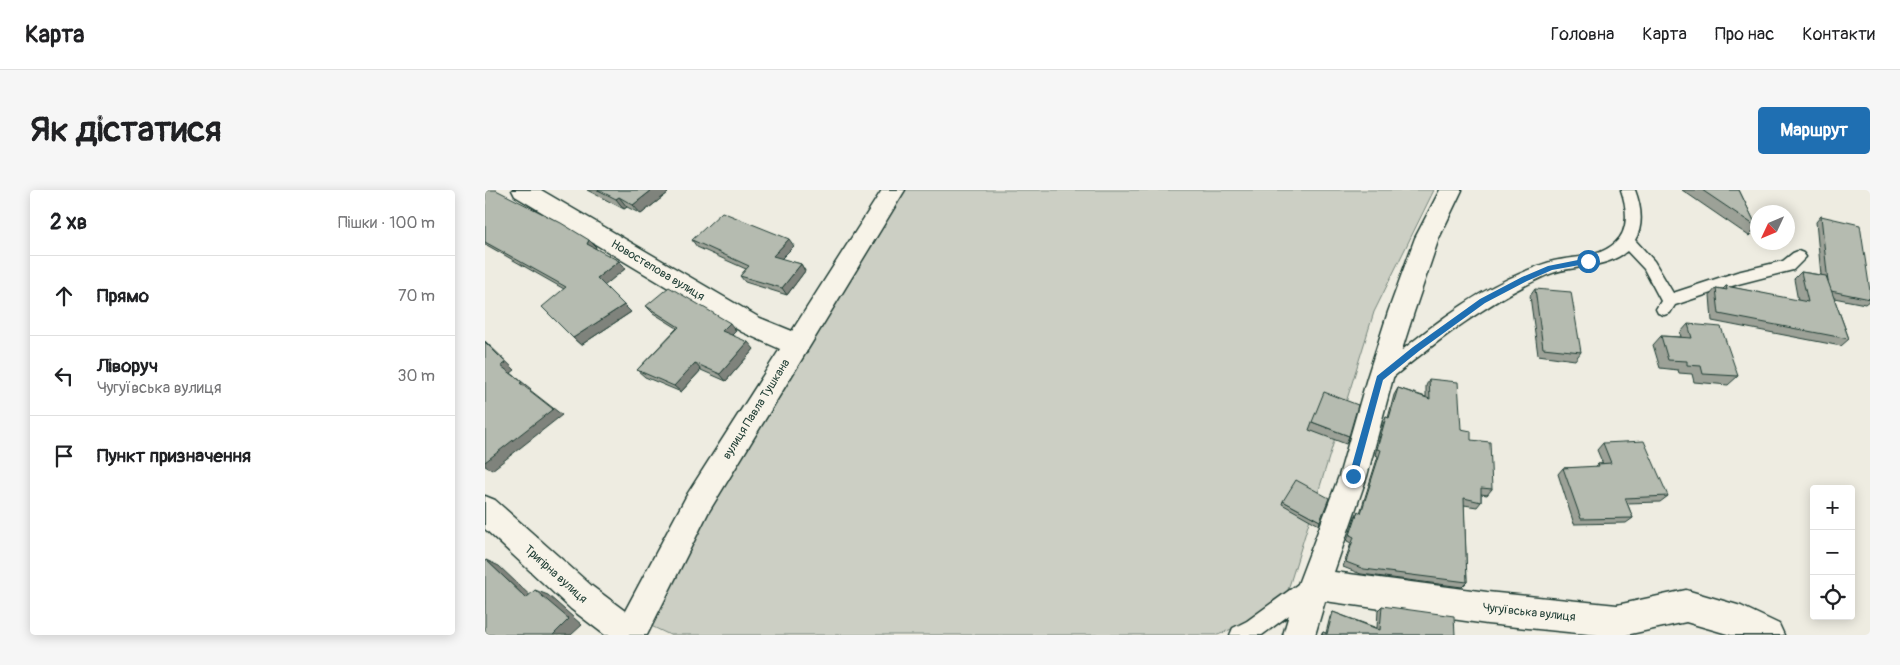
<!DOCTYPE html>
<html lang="uk">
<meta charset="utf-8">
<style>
:root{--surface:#fff;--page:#f6f6f6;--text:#202124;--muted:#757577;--line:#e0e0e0;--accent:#1f6fb2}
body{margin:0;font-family:Pangolin,sans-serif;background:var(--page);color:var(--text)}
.controls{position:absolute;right:15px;bottom:15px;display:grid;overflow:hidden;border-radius:5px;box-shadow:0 2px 12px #0003}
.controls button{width:45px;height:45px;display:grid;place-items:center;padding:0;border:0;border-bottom:1px solid var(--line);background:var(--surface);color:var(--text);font:25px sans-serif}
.compass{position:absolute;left:1265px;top:15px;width:45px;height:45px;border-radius:50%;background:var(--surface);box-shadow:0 2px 12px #0003;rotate:226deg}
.stop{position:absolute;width:15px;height:15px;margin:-11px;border:4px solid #1f6fb2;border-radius:50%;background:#fff}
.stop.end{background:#1f6fb2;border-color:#fff;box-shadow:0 1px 5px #0008}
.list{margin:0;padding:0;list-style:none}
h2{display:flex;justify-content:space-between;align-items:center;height:65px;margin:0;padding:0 20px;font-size:21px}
h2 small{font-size:16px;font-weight:400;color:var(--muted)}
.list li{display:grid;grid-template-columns:32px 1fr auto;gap:15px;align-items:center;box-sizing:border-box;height:80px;padding:0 20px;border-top:1px solid var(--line)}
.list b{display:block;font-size:19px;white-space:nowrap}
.list p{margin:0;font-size:16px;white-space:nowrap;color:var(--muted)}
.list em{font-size:16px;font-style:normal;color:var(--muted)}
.icon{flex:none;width:28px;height:28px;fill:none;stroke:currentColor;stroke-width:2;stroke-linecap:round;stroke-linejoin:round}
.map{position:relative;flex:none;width:1385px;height:445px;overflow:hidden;border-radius:5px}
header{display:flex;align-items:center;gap:30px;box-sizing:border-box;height:70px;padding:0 25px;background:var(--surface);border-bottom:1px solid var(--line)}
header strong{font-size:24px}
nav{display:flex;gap:28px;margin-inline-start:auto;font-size:18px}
.intro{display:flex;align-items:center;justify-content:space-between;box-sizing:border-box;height:120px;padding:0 30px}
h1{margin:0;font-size:35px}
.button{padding:12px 22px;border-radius:5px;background:var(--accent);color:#fff;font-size:18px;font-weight:700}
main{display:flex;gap:30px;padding:0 30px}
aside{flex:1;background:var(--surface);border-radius:5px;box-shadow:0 2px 12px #0003}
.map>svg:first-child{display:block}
</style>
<header>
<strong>Карта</strong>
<nav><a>Головна</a><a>Карта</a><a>Про нас</a><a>Контакти</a></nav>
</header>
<div class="intro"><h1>Як дістатися</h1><a class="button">Маршрут</a></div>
<main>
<aside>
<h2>2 хв<small>Пішки · 100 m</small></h2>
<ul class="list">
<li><svg class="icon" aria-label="ahead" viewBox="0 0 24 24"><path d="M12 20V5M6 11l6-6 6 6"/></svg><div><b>Прямо</b></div><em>70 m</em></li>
<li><svg class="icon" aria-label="left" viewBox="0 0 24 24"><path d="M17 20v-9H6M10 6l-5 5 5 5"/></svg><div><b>Ліворуч</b><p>Чугуївська вулиця</p></div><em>30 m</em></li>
<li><svg class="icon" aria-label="arrive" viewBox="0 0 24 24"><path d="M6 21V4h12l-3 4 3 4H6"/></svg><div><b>Пункт призначення</b></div></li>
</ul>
</aside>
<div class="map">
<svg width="1385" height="445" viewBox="0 0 1385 445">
<rect width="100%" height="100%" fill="#eeece1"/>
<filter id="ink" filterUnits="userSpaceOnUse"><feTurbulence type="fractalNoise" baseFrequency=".02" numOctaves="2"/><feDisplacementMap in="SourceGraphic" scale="10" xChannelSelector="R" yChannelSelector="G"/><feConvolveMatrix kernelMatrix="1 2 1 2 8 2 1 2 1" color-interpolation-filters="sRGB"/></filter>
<g filter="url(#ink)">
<polygon fill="#cccfc4" stroke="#76867c" points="417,0 949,0 889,122 802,403 764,431 733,445 185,445 162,434 217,313"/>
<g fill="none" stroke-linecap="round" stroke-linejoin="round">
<g stroke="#1f3d34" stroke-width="3">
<g id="lane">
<path d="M1136,0H1150C1156,16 1159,35 1150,50L1169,71L1188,103L1252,82L1298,71L1308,63L1313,61L1318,63L1321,67L1308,80L1253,94L1190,115L1185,123L1179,125L1173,123L1171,119L1176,111L1159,79L1142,61C1119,80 1088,74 1062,85C1002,112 952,151 901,193L895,195L889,193L886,188L889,183C931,149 974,112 1023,89C1037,83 1051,76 1065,72C1087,66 1112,69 1130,53C1145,40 1142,17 1136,0Z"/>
<polygon points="827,386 834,389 837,396 834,403 777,445 745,445 748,438 762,431 820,389"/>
</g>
</g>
<g stroke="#1f3d34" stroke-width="3">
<g id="street">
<polygon points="27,0 56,0 275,128 307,141 397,0 420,0 223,323 162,445 120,445 86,419 0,339 0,306 10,310 108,397 140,421 203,303 295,159 257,142 30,6"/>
<polygon points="955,0 977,0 954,48 929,122 908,188 882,286 849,382 1002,402 1132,415 1201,400 1256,416 1294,434 1299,445 1246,445 1201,432 1141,445 1113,445 1002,434 840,411 830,445 798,445 813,394 854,286 882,188 903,122 930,48"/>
</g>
</g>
<use href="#lane" fill="#f7f3e8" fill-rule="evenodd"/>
<use href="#street" fill="#f7f3e8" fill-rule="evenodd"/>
</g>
<g fill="#9ca197" stroke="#1f3d34">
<polygon points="0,0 111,57 110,58 141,78 119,95 146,122 96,155 88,148 79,99 0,54"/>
<polygon points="102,0 180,0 183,3 156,24 142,17 139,19"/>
<polygon points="1197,0 1254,0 1272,37 1264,46"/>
<polygon points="1336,26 1385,109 1385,110 1380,114 1349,108 1364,149 1356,156 1227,131 1225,105 1231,98 1238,99 1241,96 1313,111 1309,89 1316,82 1336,85 1331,32"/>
<polygon points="207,50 309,56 296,69 316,74 320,81 302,105 260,92 255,86 261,79 212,57"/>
<polygon points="1050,99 1096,162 1090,170 1053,165 1045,106"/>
<polygon points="161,116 251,141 246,145 269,159 241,191 216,180 196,202 160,187 152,180 192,138 168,123"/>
<polygon points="1203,134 1253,186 1243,195 1209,192 1207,184 1194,183 1193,180 1175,178 1168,155 1176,146 1196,147 1195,143"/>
<polygon points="944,189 976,239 986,250 1007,299 1002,305 996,304 996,312 992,317 979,315 982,392 977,397 876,384 858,377 866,353 862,351 870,327 873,321 875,323 893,266 890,265 898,234 901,227 903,228 909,205 913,198 941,207 941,196"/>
<polygon points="827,232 864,246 861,254 824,240"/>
<polygon points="1118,253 1183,306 1175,312 1142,313 1148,328 1141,333 1089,334 1073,284 1078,278 1110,277 1113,274 1118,274 1112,260"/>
<polygon points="798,311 835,331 834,335 797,314"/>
<polygon points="897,416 970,445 836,445 838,442 841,443 845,427 848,422 892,438 893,420"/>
</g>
<g fill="#7f837b" stroke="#1f3d34">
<polygon points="167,0 180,0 183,3 156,24 148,15"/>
<polygon points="134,7 142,17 139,19 131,9"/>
<polygon points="304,49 309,56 292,73 288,66"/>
<polygon points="104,50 111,57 109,61 102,54"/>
<polygon points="134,71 141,78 119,96 112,88"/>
<polygon points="316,74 320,81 302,105 297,98"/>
<polygon points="139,115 146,122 96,155 88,148"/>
<polygon points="245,133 251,141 243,149 237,141"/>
<polygon points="0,151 30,180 26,183 46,199 45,200 77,225 7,280 0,276 0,272 35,193 16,176 0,152"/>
<polygon points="263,152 269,159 241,191 235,184"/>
<polygon points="210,173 216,180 196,202 189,196"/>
<polygon points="1,370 14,376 54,414 41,408"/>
<polygon points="50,400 63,405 97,435 86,445 68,445"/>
</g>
<g fill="#b5bbb0" stroke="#1f3d34">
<polygon points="0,0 11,0 76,33 104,50 102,54 134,71 112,88 139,115 88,148 57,117 81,97 0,52"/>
<polygon points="113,0 167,0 148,15 134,7 131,9"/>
<polygon points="1217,0 1254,0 1272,37"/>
<polygon points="237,22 304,49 288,66 316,74 297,98 255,86 264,76 207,50"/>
<polygon points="1336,26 1375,35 1385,101 1385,109 1346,101 1343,92"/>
<polygon points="1316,82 1341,86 1364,149 1234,124 1231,98 1242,100 1241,96 1323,112"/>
<polygon points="184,97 245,133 237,141 263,152 235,184 210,173 189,196 152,180 194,137 161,116"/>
<polygon points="1050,99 1086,102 1096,162 1058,158"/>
<polygon points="1203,134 1236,137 1253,186 1218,184 1216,176 1202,175 1202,171 1183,170 1176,146 1207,148"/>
<polygon points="0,152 21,173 16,176 37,192 35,193 68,219 0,272"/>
<polygon points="944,189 973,192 976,239 986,241 986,250 1005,252 1007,299 996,298 996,312 979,308 982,392 879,379 861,372 869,347 865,345 873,321 876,323 896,260 892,259 901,227 904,228 913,198 945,209"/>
<polygon points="839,202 873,215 864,246 827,232"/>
<polygon points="1159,251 1183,306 1140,308 1148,328 1096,329 1078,278 1114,276 1113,274 1126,273 1118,253"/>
<polygon points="811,290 844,308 835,331 798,311"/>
<polygon points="1,370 41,408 50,400 84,429 68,445 4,445 0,442 0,371"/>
<polygon points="897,416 969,426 970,445 837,445 838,442 842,444 848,422 895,440"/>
</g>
</g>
<polygon fill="#1f6fb2" points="1103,68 1106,69 1106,73 1067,80 1042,91 1000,113 934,161 898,190 872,286 871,289 865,289 864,286 892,186 928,157 995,109 1037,87 1063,76"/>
<g text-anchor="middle" stroke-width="4" stroke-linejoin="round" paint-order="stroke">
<g font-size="12" fill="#1f3d34" stroke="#f7f3e8">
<text transform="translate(173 80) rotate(31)" y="4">Новостепова вулиця</text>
<text transform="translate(271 219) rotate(-58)" y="4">вулиця Павла Тушкана</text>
<text transform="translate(71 384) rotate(42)" y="4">Тригірна вулиця</text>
<text transform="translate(1044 422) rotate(6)" y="4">Чугуївська вулиця</text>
</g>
</g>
</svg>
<div class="controls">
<button>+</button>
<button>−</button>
<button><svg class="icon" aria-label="locate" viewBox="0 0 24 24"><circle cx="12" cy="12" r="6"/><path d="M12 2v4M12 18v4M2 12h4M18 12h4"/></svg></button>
</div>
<svg class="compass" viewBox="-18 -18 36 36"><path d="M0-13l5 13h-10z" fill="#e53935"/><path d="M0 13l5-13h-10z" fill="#757577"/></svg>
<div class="stop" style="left:1103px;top:71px"></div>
<div class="stop end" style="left:868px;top:286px"></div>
</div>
</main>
